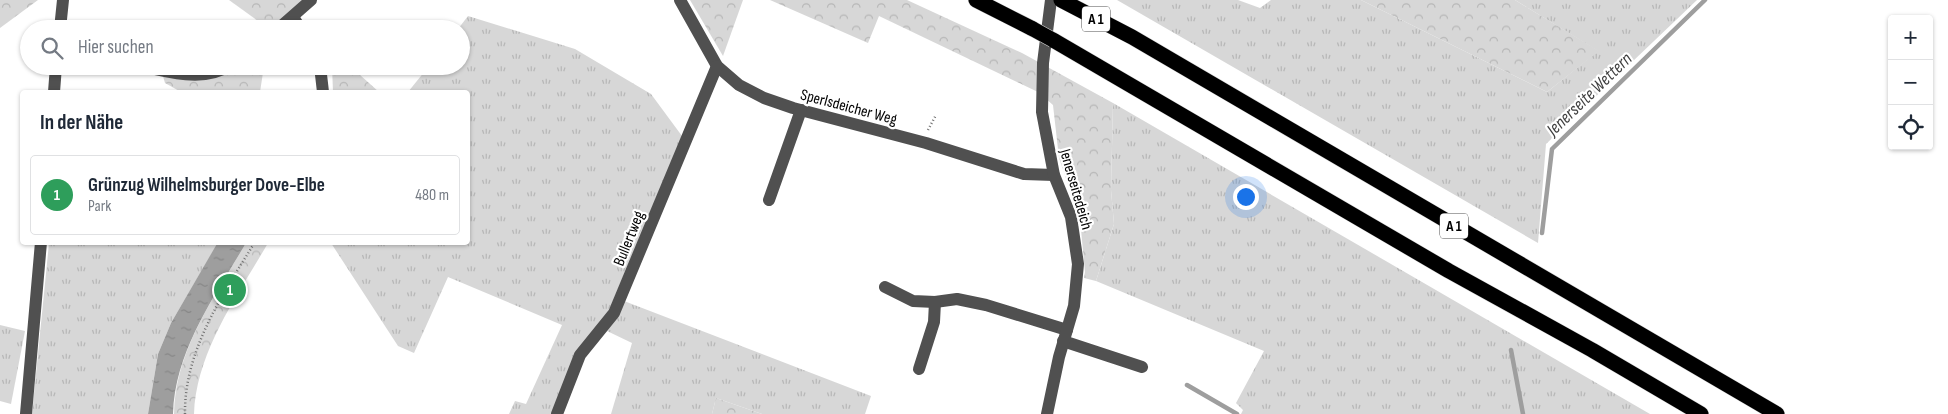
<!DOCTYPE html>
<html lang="de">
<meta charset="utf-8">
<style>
:root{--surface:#fff;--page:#f2f2f3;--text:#1f2937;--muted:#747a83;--line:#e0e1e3;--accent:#d93025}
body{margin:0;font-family:"Sofia Sans Condensed",sans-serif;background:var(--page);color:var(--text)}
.controls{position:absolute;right:15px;top:15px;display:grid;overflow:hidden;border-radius:5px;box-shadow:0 1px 4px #0004}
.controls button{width:45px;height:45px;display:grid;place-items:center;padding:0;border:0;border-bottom:1px solid var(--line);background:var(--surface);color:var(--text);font:25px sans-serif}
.you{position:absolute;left:1245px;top:196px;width:18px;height:18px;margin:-12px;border:4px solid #fff;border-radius:50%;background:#1a73e8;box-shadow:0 0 0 8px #1a73e833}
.badge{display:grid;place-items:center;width:32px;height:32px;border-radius:50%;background:var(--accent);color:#fff;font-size:16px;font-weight:700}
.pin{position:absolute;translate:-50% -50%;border:2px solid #fff;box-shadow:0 1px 5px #0006}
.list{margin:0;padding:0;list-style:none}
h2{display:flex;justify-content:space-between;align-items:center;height:65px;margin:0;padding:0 20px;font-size:21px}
h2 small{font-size:16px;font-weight:400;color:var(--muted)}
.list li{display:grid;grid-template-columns:32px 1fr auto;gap:15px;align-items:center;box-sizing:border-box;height:80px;margin:0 10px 10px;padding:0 10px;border:1px solid var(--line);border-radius:5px}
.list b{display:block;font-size:19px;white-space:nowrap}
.list p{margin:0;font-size:16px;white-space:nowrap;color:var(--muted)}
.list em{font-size:16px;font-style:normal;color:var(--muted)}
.icon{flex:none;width:28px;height:28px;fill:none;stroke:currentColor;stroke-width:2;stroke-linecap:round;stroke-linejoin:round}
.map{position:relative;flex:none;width:1948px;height:414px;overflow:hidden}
.search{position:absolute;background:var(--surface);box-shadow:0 1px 4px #0004;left:20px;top:20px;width:450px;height:55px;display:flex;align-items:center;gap:12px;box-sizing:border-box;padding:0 18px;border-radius:28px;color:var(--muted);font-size:19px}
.panel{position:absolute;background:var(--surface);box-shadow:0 1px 4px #0004;left:20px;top:90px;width:450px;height:155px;border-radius:5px}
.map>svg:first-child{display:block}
</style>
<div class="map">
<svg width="1948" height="414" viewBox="0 0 1948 414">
<defs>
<pattern id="grass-tufts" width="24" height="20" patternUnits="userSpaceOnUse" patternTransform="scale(1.25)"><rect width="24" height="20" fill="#d7d7d7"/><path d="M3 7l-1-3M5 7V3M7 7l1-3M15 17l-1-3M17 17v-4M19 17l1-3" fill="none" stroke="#b7b7b7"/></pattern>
<pattern id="forest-crowns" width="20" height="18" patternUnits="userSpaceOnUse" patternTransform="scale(1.25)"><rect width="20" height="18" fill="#d7d7d7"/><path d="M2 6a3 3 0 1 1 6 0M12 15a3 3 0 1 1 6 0" fill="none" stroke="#b7b7b7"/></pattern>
<pattern id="water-ripples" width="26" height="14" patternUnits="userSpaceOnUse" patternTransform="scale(1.25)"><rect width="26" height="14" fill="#9e9e9e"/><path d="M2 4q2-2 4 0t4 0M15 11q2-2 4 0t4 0" fill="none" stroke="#868686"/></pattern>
</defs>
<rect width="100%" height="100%" fill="#fff"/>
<g fill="url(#grass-tufts)">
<polygon points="1117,0 1238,0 1260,8 1271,0 1361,0 1547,92 1598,51 1515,0 1697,0 1546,144 1538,243"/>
<polygon points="468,16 575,49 651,94 682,136 609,310 553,414 509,414 515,401 526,404 562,325 448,277 414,353 398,346 331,243 468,242 468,92 408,92 429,66 461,66 461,29 458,29"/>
<polygon points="1113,103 1650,414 1241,414 1243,410 1236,403 1264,351 1096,281 1114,224 1111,190"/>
<polygon points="49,243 218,243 171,323 158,354 148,414 32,414"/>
<polygon points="624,301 871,396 865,414 762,414 716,398 712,414 611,414 632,343 607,331"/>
<polygon points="0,325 25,331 11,404 0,401"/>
</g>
<g fill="url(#forest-crowns)">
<polygon points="0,0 38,0 0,28"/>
<polygon points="229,0 303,0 272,29 269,29"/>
<polygon points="690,0 743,0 723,56"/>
<polygon points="770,0 907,0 1022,53 1113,103 1111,190 1114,224 1096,281 1084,278 1085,272 1080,219 1059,158 1053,105 1038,92 879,16 868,43"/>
<polygon points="1361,0 1515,0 1599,51 1547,92"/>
<polygon points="160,66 208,68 211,66 264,66 260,92 181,92 165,83"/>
<polygon points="332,66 350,66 379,92 333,92"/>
<path d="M246,243H268C238,295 196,352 194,414H174C175,350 215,296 246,243Z"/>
<polygon points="716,398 762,414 712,414"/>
</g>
<path fill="url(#water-ripples)" d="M218,242L246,243C215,296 175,350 173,414H148L158,354L171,323Z"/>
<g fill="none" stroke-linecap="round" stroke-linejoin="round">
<g stroke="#9e9e9e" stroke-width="4.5">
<polyline points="1542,233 1552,149 1705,0"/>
<polyline points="1511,350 1523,414"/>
<polyline points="1187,385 1237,414"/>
</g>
<g stroke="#dbdbdb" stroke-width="16">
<g id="highway">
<polyline points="976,0 1033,29"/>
<polyline points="1061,0 1132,37 1777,414"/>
<polyline points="1053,40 1449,271 1592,350 1701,414"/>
</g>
</g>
<g stroke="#727272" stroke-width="2.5" stroke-dasharray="1 2.5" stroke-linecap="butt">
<polyline points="928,130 936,115"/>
<path d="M185,414C184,351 223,294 255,242"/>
</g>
<g stroke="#505050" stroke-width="12">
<polyline points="680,0 717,66 739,85 764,98 793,108 926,143 1024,174 1054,175"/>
<polyline points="293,17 301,29"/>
<polyline points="60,29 63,0"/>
<polyline points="278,29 311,0"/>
<path d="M142,66C166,72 206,82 228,66"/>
<polyline points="320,66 323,92"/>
<polyline points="54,92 56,66"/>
<polyline points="769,200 801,110"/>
<polyline points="885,287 913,301 935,302 957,299 986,305 1067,330"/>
<polyline points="1063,341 1142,367"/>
<polyline points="919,369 934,322 935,302"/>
<polyline points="26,414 41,242"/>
<polyline points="557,414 580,355 614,313 717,66"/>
<polyline points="1047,414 1059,357 1074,306 1078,264 1071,217 1054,175 1042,112 1043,63 1051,0"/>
</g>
<use href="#highway" stroke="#000" stroke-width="15"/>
<g stroke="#dbdbdb" stroke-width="16" stroke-linecap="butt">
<polyline id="highway-bridge" points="1033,29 1053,40"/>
</g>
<use href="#highway-bridge" stroke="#000" stroke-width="15"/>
</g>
<g text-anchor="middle" stroke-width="4.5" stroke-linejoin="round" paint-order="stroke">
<g fill="#fff" stroke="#4c4c4c" stroke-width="1">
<rect x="1082" y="6.5" width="28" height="25" rx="4"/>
<rect x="1440" y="213.5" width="28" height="25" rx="4"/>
</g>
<g font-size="15" font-weight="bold" fill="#000">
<text x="1096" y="24">A 1</text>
<text x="1454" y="231">A 1</text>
</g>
<g font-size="16" fill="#000" stroke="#fff">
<text transform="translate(849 106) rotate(15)" y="6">Sperlsdeicher Weg</text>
<text transform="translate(1077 189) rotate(74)" y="6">Jenerseitedeich</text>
<text transform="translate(628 238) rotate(-68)" y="6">Bullertweg</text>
</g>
<g font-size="18" font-style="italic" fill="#3f3f3f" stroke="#fff">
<text transform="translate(1589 94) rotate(-44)" y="6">Jenerseite Wettern</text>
</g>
</g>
</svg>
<div class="controls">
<button>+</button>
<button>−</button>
<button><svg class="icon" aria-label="locate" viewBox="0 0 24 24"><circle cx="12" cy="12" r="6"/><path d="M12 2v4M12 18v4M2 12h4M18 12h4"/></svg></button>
</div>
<div class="you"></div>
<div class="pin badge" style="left:230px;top:290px;background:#2e9e5b">1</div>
<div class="search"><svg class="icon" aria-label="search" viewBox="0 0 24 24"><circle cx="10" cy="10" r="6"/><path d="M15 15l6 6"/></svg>Hier suchen</div>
<section class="panel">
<h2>In der Nähe<small></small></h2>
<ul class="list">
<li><span class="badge" style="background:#2e9e5b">1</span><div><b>Grünzug Wilhelmsburger Dove-Elbe</b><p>Park</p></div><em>480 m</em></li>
</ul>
</section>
</div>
